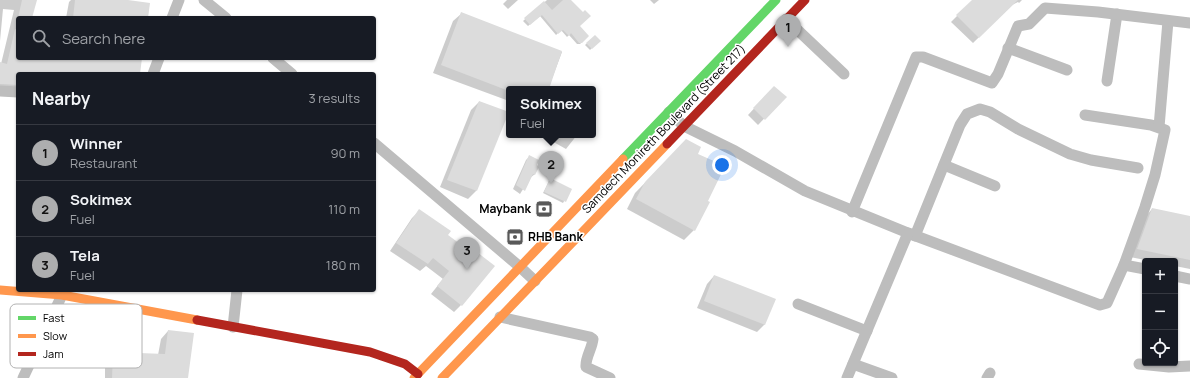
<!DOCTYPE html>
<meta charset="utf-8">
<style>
:root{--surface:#171b24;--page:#242831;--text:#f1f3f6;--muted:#9ea1a6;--line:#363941;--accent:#adaeaf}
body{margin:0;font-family:Manrope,sans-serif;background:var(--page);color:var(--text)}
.controls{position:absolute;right:12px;bottom:12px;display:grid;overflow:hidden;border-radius:4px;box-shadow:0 1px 3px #0004}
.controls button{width:36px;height:36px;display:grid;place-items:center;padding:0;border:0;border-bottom:1px solid var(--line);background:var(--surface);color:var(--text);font:20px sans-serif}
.you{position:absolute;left:722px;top:165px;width:14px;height:14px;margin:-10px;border:3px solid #fff;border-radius:50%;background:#1a73e8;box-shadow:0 0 0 6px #1a73e833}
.badge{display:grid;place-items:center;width:26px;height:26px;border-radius:50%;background:var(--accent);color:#111;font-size:13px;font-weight:700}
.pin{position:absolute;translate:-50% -33px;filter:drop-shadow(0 1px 2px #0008)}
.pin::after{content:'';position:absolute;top:21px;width:14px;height:12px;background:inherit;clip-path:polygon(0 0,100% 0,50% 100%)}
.popup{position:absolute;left:506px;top:86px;width:90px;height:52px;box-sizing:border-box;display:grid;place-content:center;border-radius:4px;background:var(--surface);filter:drop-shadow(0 1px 3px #0005);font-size:13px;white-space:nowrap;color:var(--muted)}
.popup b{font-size:15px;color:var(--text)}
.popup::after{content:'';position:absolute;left:50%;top:100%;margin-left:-8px;border:8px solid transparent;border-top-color:var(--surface)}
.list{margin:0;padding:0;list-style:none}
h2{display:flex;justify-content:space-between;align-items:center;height:52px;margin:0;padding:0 16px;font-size:17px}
h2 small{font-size:13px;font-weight:400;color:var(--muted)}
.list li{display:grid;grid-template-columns:26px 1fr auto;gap:12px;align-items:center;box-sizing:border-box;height:56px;padding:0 16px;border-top:1px solid var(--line)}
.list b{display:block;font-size:15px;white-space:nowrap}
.list p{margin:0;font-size:13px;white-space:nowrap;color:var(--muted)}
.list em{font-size:13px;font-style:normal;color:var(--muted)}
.icon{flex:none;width:22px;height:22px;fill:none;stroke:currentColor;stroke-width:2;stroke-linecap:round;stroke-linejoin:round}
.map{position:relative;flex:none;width:1190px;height:378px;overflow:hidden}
.search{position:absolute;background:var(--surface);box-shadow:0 1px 3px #0004;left:16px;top:16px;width:360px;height:44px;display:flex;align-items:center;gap:10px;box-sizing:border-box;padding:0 14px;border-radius:4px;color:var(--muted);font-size:15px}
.panel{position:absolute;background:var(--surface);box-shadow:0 1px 3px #0004;left:16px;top:72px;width:360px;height:220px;border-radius:4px}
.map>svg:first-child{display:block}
</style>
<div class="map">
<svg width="1190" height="378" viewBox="0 0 1190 378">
<rect width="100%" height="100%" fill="#fff"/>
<g fill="#0003">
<polygon points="0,0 36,0 31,18 18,18 18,58 141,58 139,74 18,74 18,92 0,91 0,63 1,64 14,10 3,9 0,41"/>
<polygon points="71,0 121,0 147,18 66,18 69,2"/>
<polygon points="507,0 518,0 508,9 503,4"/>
<polygon points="547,0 570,0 579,26 586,38 580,44 577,44 569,35 567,37 561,30 556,35 540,16 528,26 523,21"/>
<polygon points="650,0 659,0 654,4"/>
<polygon points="973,0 1022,0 1019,3 1018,2 1012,5 973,43 951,22"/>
<polygon points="461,14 562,52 548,89 509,89 509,101 433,73 453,21"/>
<polygon points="595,36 599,41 590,50 585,45"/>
<polygon points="774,87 785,97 758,125 748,115"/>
<polygon points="479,102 507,113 476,191 468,199 440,187 471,110"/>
<polygon points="541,135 577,135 566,149"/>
<polygon points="676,151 697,154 694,230 684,240 627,209 635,193"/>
<polygon points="530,156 535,174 530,178 520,194 513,189 526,160"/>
<polygon points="549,181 571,189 563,203 543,193"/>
<polygon points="1152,209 1190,217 1190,269 1175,266 1175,261 1150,261 1130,257 1145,217"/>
<polygon points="419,211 447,235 461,305 454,312 431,294 443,279 426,266 420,271 390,251 412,218"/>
<polygon points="714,276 765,324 757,332 697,308 707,284"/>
<polygon points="168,331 187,378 105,378 105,361 113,353 158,355 161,339"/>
</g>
<g fill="#dcdcdc">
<polygon points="22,0 37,0 32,18 18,18"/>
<polygon points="75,0 128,0 150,3 148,18 73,18"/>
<polygon points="563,0 571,0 583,12 585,10 591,16 580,26 589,36 582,43 579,43 571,33 569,36 563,30 558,34 542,15 530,25 524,18 544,1 552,10"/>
<polygon points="972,0 1018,0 979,38 956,15"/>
<polygon points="461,12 562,51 549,89 509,89 509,91 441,65"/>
<polygon points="15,29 18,30 18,58 142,58 140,74 18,74 18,85 0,84 0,62 7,64"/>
<polygon points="595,35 601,41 592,49 586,43"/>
<polygon points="774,86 787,97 765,120 753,108"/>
<polygon points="479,101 509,112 477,191 447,180"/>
<polygon points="686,139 701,147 698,154 725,166 708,201 710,202 695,231 636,199 645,182"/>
<polygon points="529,155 539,160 537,165 539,167 535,175 533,174 525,191 516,185"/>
<polygon points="550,178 572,189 566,202 544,192"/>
<polygon points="1152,208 1190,216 1190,260 1137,249"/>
<polygon points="419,209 451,231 448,235 471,252 473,249 495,266 462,306 437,286 449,271 433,258 428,264 396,243"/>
<polygon points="714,275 776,299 765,325 704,301"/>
<polygon points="168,330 194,333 188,378 112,378 113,352 165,354"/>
</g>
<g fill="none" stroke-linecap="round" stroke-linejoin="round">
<g stroke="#bdbdbd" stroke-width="11">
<polyline points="204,0 226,18"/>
<polyline points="172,18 179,0"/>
<polyline points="786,19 844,74"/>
<polyline points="1008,48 1067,70"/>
<polyline points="273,58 292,74"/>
<polyline points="153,74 159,58"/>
<polyline points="1107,81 1117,14"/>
<polyline points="0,91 18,92"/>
<polyline points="669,112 684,126 735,151 805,191 908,233 1100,305 1107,303 1124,265 1145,207 1155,175 1165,130 1151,125 1085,115"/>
<polyline points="1159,127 1168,21"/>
<polyline points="374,143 520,267 535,281"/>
<polyline points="944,165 995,186"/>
<polyline points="852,212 916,57 923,57 992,83 998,74 1018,26 1029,24 1045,8 1098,12 1190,23"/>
<polyline points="915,236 960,125 967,114 980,109 990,112 1018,129 1070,154 1091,160 1138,168"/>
<polyline points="1124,265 1145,269"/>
<polyline points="1175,276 1190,279"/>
<polyline points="798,304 867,331"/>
<path d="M500,317L590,337L593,339C592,349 585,358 586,367L610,378"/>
<polyline points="233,327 237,290"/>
<polyline points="853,364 892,378"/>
<polyline points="1139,364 1169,367 1190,366"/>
<polyline points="23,378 62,295"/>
<polyline points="847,378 908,233"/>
<polyline points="987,378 990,373"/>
</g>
<polyline stroke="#63d668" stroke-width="9" points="623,159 776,0"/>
<g stroke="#ff974d" stroke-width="9">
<polyline points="0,290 62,295 197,320"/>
<polyline points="414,378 623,159"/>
<polyline points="442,378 667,144"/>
</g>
<g stroke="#b3261e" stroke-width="9">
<polyline points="667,144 805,0"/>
<polyline points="197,320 370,352 405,364 418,374"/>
</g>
</g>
<defs>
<g id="bank-square" transform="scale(0.9)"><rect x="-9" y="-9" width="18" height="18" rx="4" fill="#595959" stroke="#fff"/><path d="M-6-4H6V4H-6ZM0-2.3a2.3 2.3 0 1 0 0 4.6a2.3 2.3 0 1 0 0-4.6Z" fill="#fff"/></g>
</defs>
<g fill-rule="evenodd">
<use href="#bank-square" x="544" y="209"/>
<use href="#bank-square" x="515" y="237"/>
</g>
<g text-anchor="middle" stroke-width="3" stroke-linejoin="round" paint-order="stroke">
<g font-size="12" fill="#000" stroke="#fff">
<text transform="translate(664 129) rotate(-46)" y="4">Samdech Monireth Boulevard (Street 217)</text>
</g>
<g font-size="12" font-weight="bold" fill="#000" stroke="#fff" text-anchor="end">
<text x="531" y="213">Maybank</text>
<text x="528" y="241" text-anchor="start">RHB Bank</text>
</g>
</g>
<rect x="10" y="304" width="132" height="64" rx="6" fill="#fff" stroke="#b2b2b2" stroke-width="1"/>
<rect x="18" y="316" width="18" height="4" fill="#63d668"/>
<rect x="18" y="334" width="18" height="4" fill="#ff974d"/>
<rect x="18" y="352" width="18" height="4" fill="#b3261e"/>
<g font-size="11" fill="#000">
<text x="43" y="322">Fast</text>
<text x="43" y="340">Slow</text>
<text x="43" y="358">Jam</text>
</g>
</svg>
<div class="controls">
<button>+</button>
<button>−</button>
<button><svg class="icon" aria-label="locate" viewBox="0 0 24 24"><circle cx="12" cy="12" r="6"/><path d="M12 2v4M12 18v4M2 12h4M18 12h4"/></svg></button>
</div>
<div class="you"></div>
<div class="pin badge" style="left:788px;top:47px">1</div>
<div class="pin badge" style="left:551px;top:184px">2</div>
<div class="popup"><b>Sokimex</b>Fuel</div>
<div class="pin badge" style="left:467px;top:270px">3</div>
<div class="search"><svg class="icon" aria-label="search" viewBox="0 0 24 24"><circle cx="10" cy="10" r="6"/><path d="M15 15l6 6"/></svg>Search here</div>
<section class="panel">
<h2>Nearby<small>3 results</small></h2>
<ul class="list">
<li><span class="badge">1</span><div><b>Winner</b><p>Restaurant</p></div><em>90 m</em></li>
<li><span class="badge">2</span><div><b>Sokimex</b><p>Fuel</p></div><em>110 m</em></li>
<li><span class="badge">3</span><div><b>Tela</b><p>Fuel</p></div><em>180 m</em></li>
</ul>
</section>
</div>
